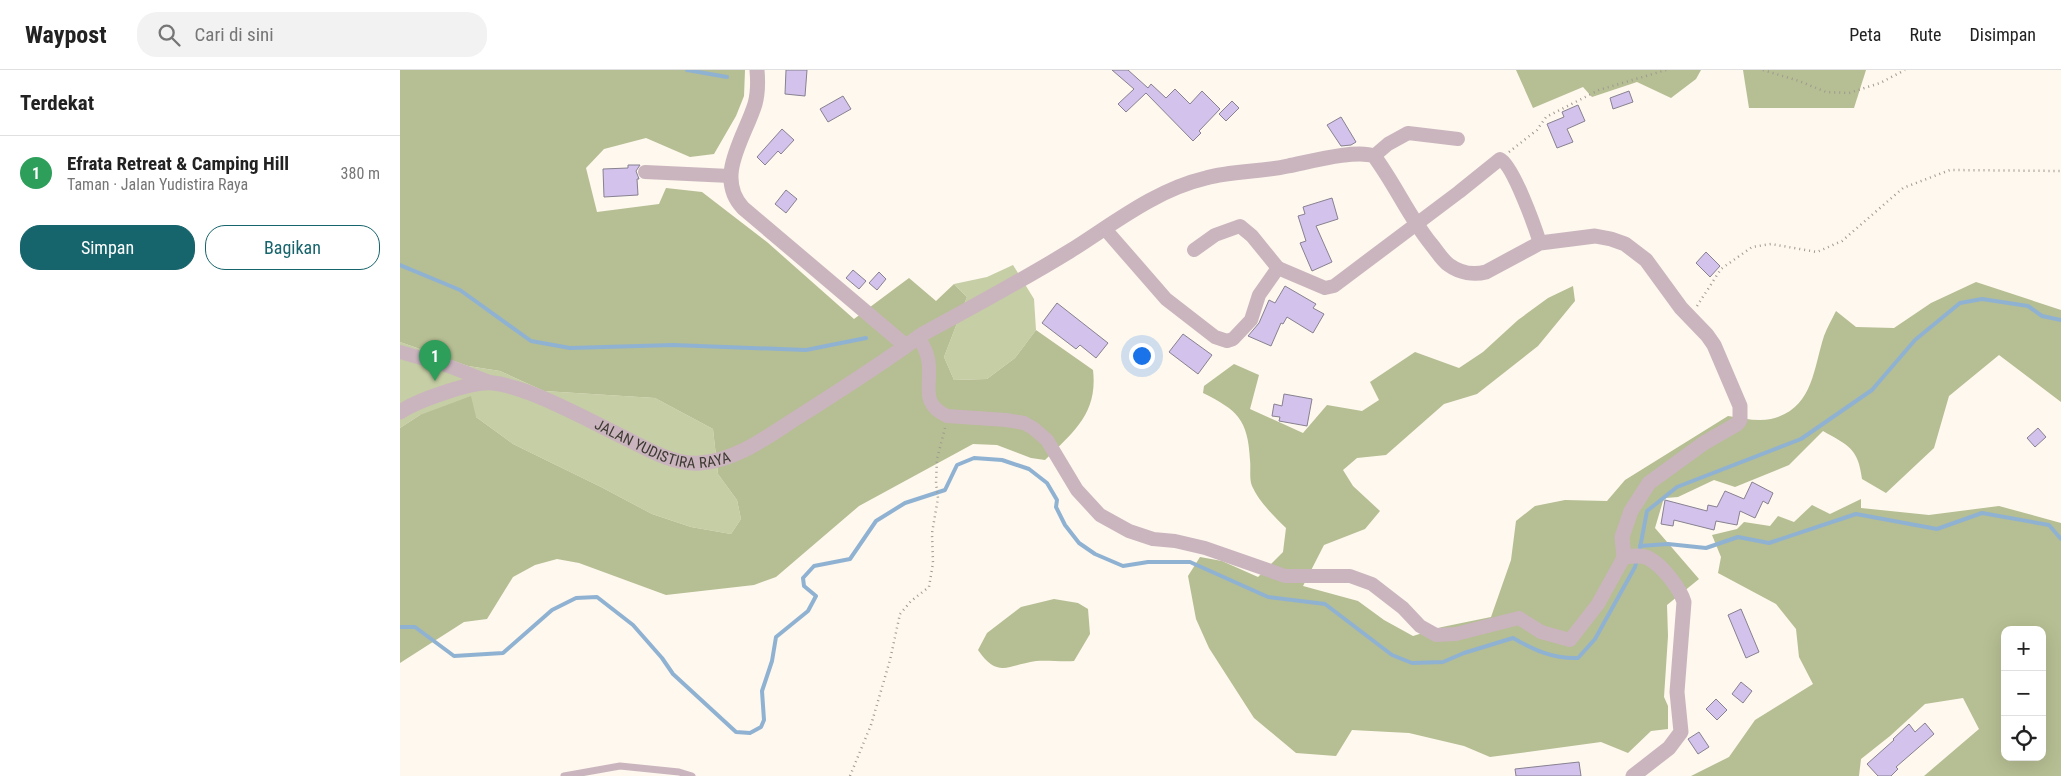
<!DOCTYPE html>
<html lang="id">
<meta charset="utf-8">
<style>
:root{--surface:#fff;--page:#f2f2f2;--text:#222;--muted:#767676;--line:#e0e0e0;--accent:#16646c}
body{margin:0;font-family:"Roboto Condensed",sans-serif;background:var(--page);color:var(--text)}
.controls{position:absolute;right:15px;bottom:15px;display:grid;overflow:hidden;border-radius:10px;box-shadow:0 5px 20px #0002}
.controls button{width:45px;height:45px;display:grid;place-items:center;padding:0;border:0;border-bottom:1px solid var(--line);background:var(--surface);color:var(--text);font:25px sans-serif}
.you{position:absolute;left:741px;top:285px;width:18px;height:18px;margin:-12px;border:4px solid #fff;border-radius:50%;background:#1a73e8;box-shadow:0 0 0 8px #1a73e833}
.badge{display:grid;place-items:center;width:32px;height:32px;border-radius:50%;background:var(--accent);color:#fff;font-size:16px;font-weight:700}
.pin{position:absolute;translate:-50% -41px;filter:drop-shadow(0 1px 2px #0008)}
.pin::after{content:'';position:absolute;top:26px;width:18px;height:15px;background:inherit;clip-path:polygon(0 0,100% 0,50% 100%)}
.list{margin:0;padding:0;list-style:none}
h2{display:flex;justify-content:space-between;align-items:center;height:65px;margin:0;padding:0 20px;font-size:21px}
h2 small{font-size:16px;font-weight:400;color:var(--muted)}
.list li{display:grid;grid-template-columns:32px 1fr auto;gap:15px;align-items:center;box-sizing:border-box;height:75px;padding:0 20px;border-top:1px solid var(--line)}
.list b{display:block;font-size:19px;white-space:nowrap}
.list p{margin:0;font-size:16px;white-space:nowrap;color:var(--muted)}
.list em{font-size:16px;font-style:normal;color:var(--muted)}
.actions{display:flex;gap:10px;padding:15px 20px}
.actions a{flex:1;padding:11px 0;border:1px solid var(--accent);border-radius:20px;text-align:center;font-size:18px;color:var(--accent)}
.actions .main{background:var(--accent);color:#fff}
.icon{flex:none;width:28px;height:28px;fill:none;stroke:currentColor;stroke-width:2;stroke-linecap:round;stroke-linejoin:round}
.map{position:relative;flex:none;width:1661px;height:706px;overflow:hidden}
header{display:flex;align-items:center;gap:30px;box-sizing:border-box;height:70px;padding:0 25px;background:var(--surface);border-bottom:1px solid var(--line)}
header strong{font-size:24px}
nav{display:flex;gap:28px;margin-inline-start:auto;font-size:18px}
.search{width:350px;height:45px;background:var(--page);display:flex;align-items:center;gap:12px;box-sizing:border-box;padding:0 18px;border-radius:20px;color:var(--muted);font-size:19px}
main{display:flex}
aside{flex:1;background:var(--surface)}
.map>svg:first-child{display:block}
</style>
<header>
<strong>Waypost</strong>
<div class="search"><svg class="icon" aria-label="search" viewBox="0 0 24 24"><circle cx="10" cy="10" r="6"/><path d="M15 15l6 6"/></svg>Cari di sini</div>
<nav><a>Peta</a><a>Rute</a><a>Disimpan</a></nav>
</header>
<main>
<aside>
<h2>Terdekat<small></small></h2>
<ul class="list">
<li><span class="badge" style="background:#2e9e5b">1</span><div><b>Efrata Retreat &amp; Camping Hill</b><p>Taman · Jalan Yudistira Raya</p></div><em>380 m</em></li>
</ul>
<div class="actions"><a class="main">Simpan</a><a>Bagikan</a></div>
</aside>
<div class="map">
<svg width="1661" height="706" viewBox="0 0 1661 706">
<rect width="100%" height="100%" fill="#fef8ee"/>
<g fill="#c6cea5">
<polygon points="613,195 634,229 636,260 615,288 587,309 554,310 544,287 567,227 554,214 587,207"/>
<polygon points="0,272 68,296 100,301 144,321 255,328 313,359 318,404 337,430 341,449 331,464 291,457 252,444 201,417 113,374 76,347 20,345 0,358"/>
</g>
<g fill="#b6be93" fill-rule="evenodd">
<path d="M0,0H345L344,26L336,46L314,84L290,87L246,68L204,79L186,98L197,142L259,134L266,118L302,122L367,172L454,249L509,208L536,231L554,214L567,227L544,287L554,310L587,309L615,288L636,260L693,300C698,344 673,362 645,390L631,388L597,375L573,374L459,436L376,507L354,515L266,525L179,493L157,489L135,495L113,507L87,549L64,552L0,593V358L20,345L71,326L76,347L113,374L201,417L252,444L291,457L331,464L341,449L337,430L318,404L313,359L255,328L144,321L100,301L68,296L0,272Z"/>
<polygon points="1116,0 1301,0 1296,9 1271,28 1237,12 1192,27 1183,17 1133,38"/>
<polygon points="1343,0 1466,0 1454,38 1349,38"/>
<path d="M1576,212L1661,240V332L1599,285L1549,326L1534,378L1486,423L1462,409C1458,378 1449,376 1423,361L1389,395L1335,417L1314,410L1278,427L1266,428L1263,431L1255,458L1299,509L1267,535L1268,566L1264,627L1268,636V659L1251,661L1228,683L1201,672L1090,687L1064,676L1009,663L952,660L936,686L896,683L854,648L809,578L796,549L788,506L800,487L822,491L858,507L883,482L886,458C874,446 859,432 852,416C849,409 851,398 850,390C848,349 837,340 803,323L804,316L834,294L859,305L850,339L903,363L927,335L962,341L979,330L970,312L1015,282L1059,298L1083,282L1118,250L1148,228L1173,216L1175,231L1138,276L1077,324L1044,334L986,385L957,388L943,400L953,416L980,441L965,459L924,475L903,516L958,531L984,550L1013,566L1042,557L1091,547L1111,490L1116,451L1135,436L1165,430L1207,431L1225,410L1328,346C1342,348 1357,352 1371,349C1413,339 1413,300 1424,266C1427,258 1432,249 1436,241L1456,257L1494,258L1531,233Z"/>
<path d="M1461,429V438L1529,445L1599,436L1661,453V706H1524L1579,659L1563,628L1525,634L1490,666L1461,689L1459,706H1291L1329,687L1355,650L1413,614L1399,587L1396,559L1376,534L1318,503L1321,487L1312,465L1337,459L1344,452L1370,456L1378,446L1394,452L1412,435L1430,444ZM1605,560H1642V687H1605Z"/>
<path d="M654,529L678,533L688,539L690,564L674,591C662,592 648,590 636,591C608,595 598,609 578,580L587,563L621,537Z"/>
</g>
<g fill="none" stroke-linecap="round" stroke-linejoin="round">
<g stroke="#90b2d2" stroke-width="4">
<polyline points="287,0 327,7"/>
<polyline points="0,195 60,220 131,271 170,278 273,275 406,280 466,268"/>
<polyline points="1240,476 1268,474 1306,478 1338,467 1369,473 1456,444 1537,459 1582,443 1649,455 1661,469"/>
<polyline points="1239,483 1247,441 1277,417 1401,369 1472,320 1515,270 1560,233 1582,229 1628,236 1642,246 1661,250"/>
<path d="M0,557H15L54,586L103,583L152,540L176,528L197,527L233,555L262,588L273,604L336,662L350,663L361,657L364,650L362,621L372,591L376,567L408,541L416,526L404,516L403,508L414,496L450,489L476,451L505,433L545,420L557,395L574,388L602,390L629,399L647,413L657,430L656,437L665,455L679,473L695,484L723,496L748,492H790L868,527L925,534L992,585L1012,593L1043,592L1064,583L1113,568C1134,580 1153,589 1178,588L1195,569L1235,497L1237,489"/>
</g>
</g>
<g fill="#d2c2ec" stroke="#878190">
<polygon points="386,0 407,0 405,26 385,24"/>
<polygon points="712,0 728,0 748,18 751,14 766,28 775,19 790,34 802,21 820,39 799,61 801,63 793,71 746,23 726,42 718,34 734,19"/>
<polygon points="1229,21 1233,32 1213,39 1210,28"/>
<polygon points="443,26 451,39 428,52 420,39"/>
<polygon points="832,31 839,38 826,51 819,44"/>
<polygon points="1178,35 1185,51 1167,59 1173,72 1157,78 1147,54 1164,47 1162,42"/>
<polygon points="941,47 956,72 951,75 941,76 927,55"/>
<polygon points="382,59 394,70 381,84 378,81 365,95 357,87"/>
<polygon points="228,95 240,95 236,101 239,109 237,109 238,125 204,127 203,99 228,98"/>
<polygon points="386,120 397,129 386,143 375,134"/>
<polygon points="932,128 938,149 916,156 932,192 912,201 900,173 906,171 898,146 905,144 903,137"/>
<polygon points="1306,182 1320,196 1310,207 1296,193"/>
<polygon points="453,200 466,211 459,219 446,208"/>
<polygon points="479,202 486,209 477,220 469,213"/>
<polygon points="885,216 916,234 913,238 924,244 913,263 887,247 883,254 881,253 871,276 848,266 859,253 869,230 875,233"/>
<polygon points="657,233 708,273 696,288 680,275 676,279 642,253"/>
<polygon points="783,264 812,285 798,304 769,282"/>
<polygon points="884,324 912,329 907,356 879,351 880,347 872,346 874,334 882,336"/>
<polygon points="1638,358 1646,367 1635,377 1627,368"/>
<polygon points="1352,412 1373,423 1368,434 1363,431 1355,448 1340,441 1337,455 1316,451 1314,460 1274,450 1273,456 1261,454 1265,430 1307,441 1308,435 1317,437 1325,421 1344,429"/>
<polygon points="1341,539 1359,582 1346,588 1328,545"/>
<polygon points="1341,612 1352,621 1343,633 1332,624"/>
<polygon points="1316,629 1327,640 1317,650 1306,639"/>
<polygon points="1525,653 1534,664 1496,697 1498,699 1491,706 1478,706 1467,694 1494,670 1493,669 1509,654 1515,662"/>
<polygon points="1299,662 1309,677 1298,684 1288,669"/>
<polygon points="1179,692 1181,706 1116,706 1115,699"/>
</g>
<g fill="none" stroke-linecap="round" stroke-linejoin="round">
<g stroke="#9f9a91" stroke-width="2.5" stroke-dasharray="1 4" stroke-linecap="butt">
<polyline points="1363,0 1399,11 1426,22 1449,23 1480,13 1505,0"/>
<polyline points="1109,82 1137,60 1146,47 1199,20 1266,0"/>
<polyline points="1297,236 1321,199 1352,177 1371,174 1417,182 1442,171 1503,118 1550,100 1661,101"/>
<polyline points="450,706 471,655 490,590 500,544 511,531 529,517 533,493 532,463 538,428 536,413 537,389 545,358"/>
</g>
<polyline stroke="#cab5be" stroke-width="7" points="164,706 220,696 279,702 292,706"/>
<g stroke="#cab5be" stroke-width="14">
<polyline points="974,86 988,74 1008,63 1058,69"/>
<polyline points="245,102 330,106"/>
<path d="M705,159L766,229L815,267L827,271L833,269L851,250L859,225L878,198L925,218L934,216L1059,122L1100,89C1113,95 1135,157 1140,173"/>
<polyline points="794,180 815,165 840,156 852,166 878,198"/>
<path d="M519,267C524,277 529,286 529,297C530,320 522,334 547,346L606,350L624,353L633,358L647,370L677,420L700,445L729,461L753,469L775,471L805,478L885,506H950L972,514L1003,538L1020,556L1036,565L1056,564L1119,548L1141,562L1170,570L1198,534L1224,487"/>
<polyline points="0,282 46,295 92,313"/>
</g>
<g stroke="#cab5be" stroke-width="15">
<path d="M357,0C358,11 358,23 355,34C345,67 314,107 343,138L506,276L521,265C571,238 621,211 670,181C713,154 755,120 806,108C832,101 861,102 888,96C909,92 956,79 974,86C995,114 1009,147 1031,174C1037,181 1042,190 1049,195C1060,203 1074,205 1086,202L1140,173L1195,166L1211,169L1225,174L1246,190L1281,238L1307,265L1314,275L1340,336V350L1337,354L1304,373L1249,413L1231,441L1222,467L1224,487C1231,486 1242,485 1248,488C1262,495 1280,518 1284,532L1277,622L1281,662L1269,678L1233,706"/>
<path id="s1" d="M0,342C18,330 72,311 93,313C106,314 118,319 130,323C164,336 196,354 229,370C251,381 275,395 300,393C335,391 367,367 395,349C433,325 470,301 506,276"/>
</g>
</g>
<g text-anchor="middle" stroke-width="5" stroke-linejoin="round" paint-order="stroke">
<g font-size="15" fill="#3d3932" stroke="#fff">
<text dy="5" stroke="none"><textPath href="#s1" startOffset="281">JALAN YUDISTIRA RAYA</textPath></text>
</g>
</g>
</svg>
<div class="controls">
<button>+</button>
<button>−</button>
<button><svg class="icon" aria-label="locate" viewBox="0 0 24 24"><circle cx="12" cy="12" r="6"/><path d="M12 2v4M12 18v4M2 12h4M18 12h4"/></svg></button>
</div>
<div class="you"></div>
<div class="pin badge" style="left:35px;top:311px;background:#2e9e5b">1</div>
</div>
</main>
